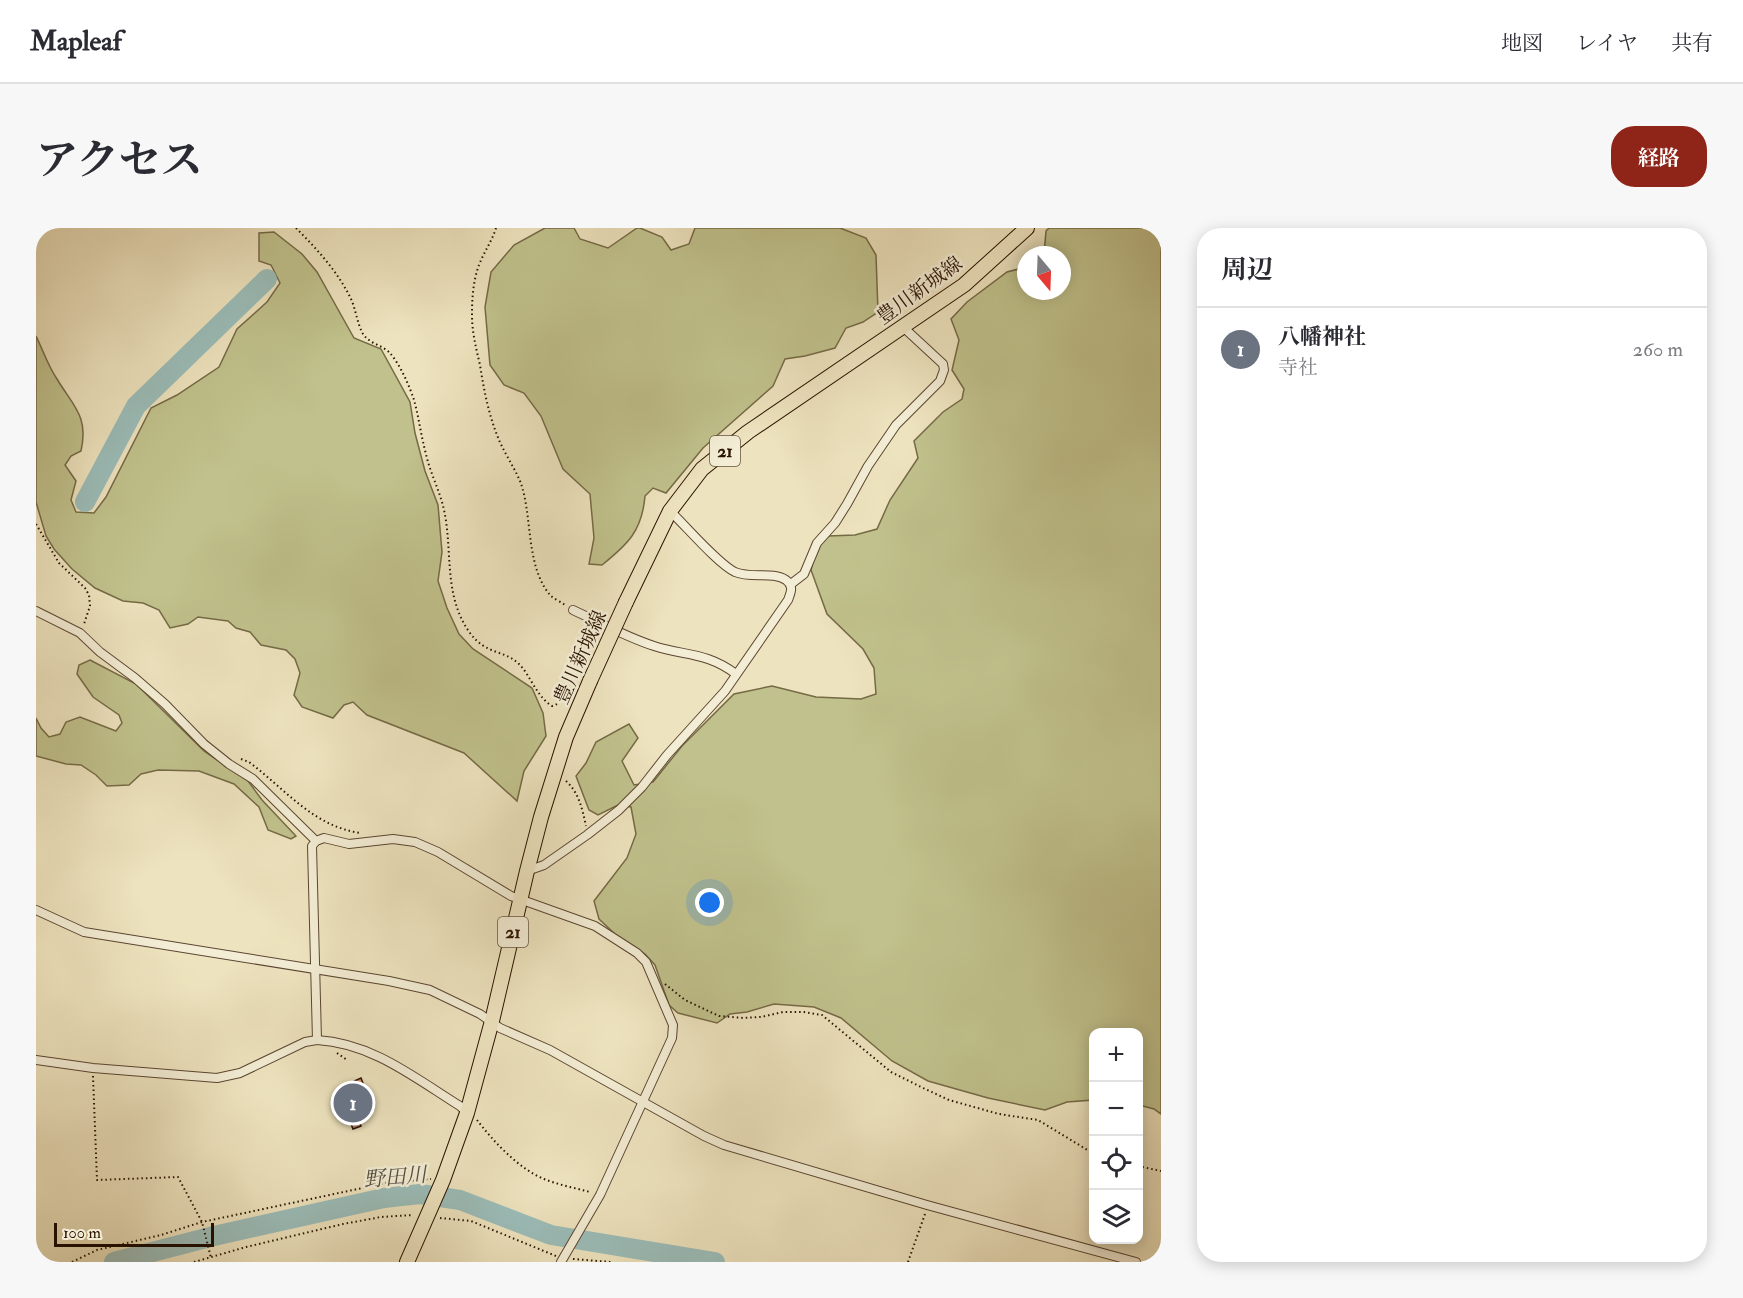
<!DOCTYPE html>
<html lang="ja">
<meta charset="utf-8">
<style>
:root{--surface:#fff;--page:#f7f7f7;--text:#2b2b33;--muted:#7c7c81;--line:#e1e1e2;--accent:#8f2418}
body{margin:0;font-family:"IM FELL Double Pica","Noto Serif JP",serif;background:var(--page);color:var(--text)}
.controls{position:absolute;right:18px;bottom:18px;display:grid;overflow:hidden;border-radius:12px;box-shadow:0 3px 15px #0003}
.controls button{width:54px;height:54px;display:grid;place-items:center;padding:0;border:0;border-bottom:2px solid var(--line);background:var(--surface);color:var(--text);font:30px sans-serif}
.compass{position:absolute;left:981px;top:18px;width:54px;height:54px;border-radius:50%;background:var(--surface);box-shadow:0 3px 15px #0003;rotate:161deg}
.scale{position:absolute;left:18px;bottom:15px;width:160px;box-sizing:border-box;padding-left:6px;border:3px solid #2a1200;border-top:0;font-size:16px;line-height:21px;white-space:nowrap;color:#2a1200;-webkit-text-stroke:4px #f3edd5;paint-order:stroke}
.you{position:absolute;left:674px;top:675px;width:21px;height:21px;margin:-15px;border:4px solid #fff;border-radius:50%;background:#1a73e8;box-shadow:0 0 0 9px #1a73e833}
.badge{display:grid;place-items:center;width:39px;height:39px;border-radius:50%;background:var(--accent);color:#fff;font-size:20px;font-weight:700}
.pin{position:absolute;translate:-50% -50%;border:3px solid #fff;box-shadow:0 2px 6px #0006}
.list{margin:0;padding:0;list-style:none}
h2{display:flex;justify-content:space-between;align-items:center;height:78px;margin:0;padding:0 24px;font-size:26px}
h2 small{font-size:20px;font-weight:400;color:var(--muted)}
.list li{display:grid;grid-template-columns:39px 1fr auto;gap:18px;align-items:center;box-sizing:border-box;height:84px;padding:0 24px;border-top:2px solid var(--line)}
.list b{display:block;font-size:22px;white-space:nowrap}
.list p{margin:0;font-size:20px;white-space:nowrap;color:var(--muted)}
.list em{font-size:20px;font-style:normal;color:var(--muted)}
.icon{flex:none;width:33px;height:33px;fill:none;stroke:currentColor;stroke-width:2;stroke-linecap:round;stroke-linejoin:round}
.map{position:relative;flex:none;width:1125px;height:1034px;overflow:hidden;border-radius:24px}
header{display:flex;align-items:center;gap:36px;box-sizing:border-box;height:84px;padding:0 30px;background:var(--surface);border-bottom:2px solid var(--line)}
header strong{font-size:28px}
nav{display:flex;gap:33px;margin-inline-start:auto;font-size:21px}
.intro{display:flex;align-items:center;justify-content:space-between;box-sizing:border-box;height:144px;padding:0 36px}
h1{margin:0;font-size:42px}
.button{padding:15px 27px;border-radius:24px;background:var(--accent);color:#fff;font-size:21px;font-weight:700}
main{display:flex;gap:36px;padding:0 36px}
aside{flex:1;background:var(--surface);border-radius:24px;box-shadow:0 3px 15px #0003}
.map>svg:first-child{display:block}
</style>
<header>
<strong>Mapleaf</strong>
<nav><a>地図</a><a>レイヤ</a><a>共有</a></nav>
</header>
<div class="intro"><h1>アクセス</h1><a class="button">経路</a></div>
<main>
<div class="map">
<svg width="1125" height="1034" viewBox="0 0 1125 1034">
<rect width="100%" height="100%" fill="#ede3be"/>
<filter id="stains"><feTurbulence type="fractalNoise" baseFrequency=".00333" numOctaves="4"/><feColorMatrix values="0 0 0 0 .2 0 0 0 0 .09 0 0 0 0 .02 0 0 0 .5 -.17"/></filter>
<radialGradient id="worn" r=".72"><stop offset=".6" stop-color="#630" stop-opacity="0"/><stop offset="1" stop-color="#630" stop-opacity=".3"/></radialGradient>
<g fill="#c0c18c" stroke="#756a46" stroke-width="1.5">
<path d="M509,0H538L544,11L572,20L601,0H604L626,9L635,22L653,16L659,0H804L830,10L840,27L842,84L827,94L810,100L799,120L769,128L749,131L737,158L667,220L630,265L617,260L609,268C606,303 592,316 566,337L553,336L558,310L554,266L527,241L505,188L488,165L468,157L454,137L449,79L455,44L478,17Z"/>
<polygon points="1013,0 1125,0 1125,886 1118,881 1103,877 1102,804 1058,804 1057,872 1031,874 1009,882 952,870 892,853 856,833 805,790 778,779 738,776 711,784 694,786 681,795 642,785 633,777 619,737 609,726 579,706 563,691 558,673 591,630 600,606 595,579 582,577 562,587 553,582 540,548 550,535 560,514 593,496 602,510 586,533 598,557 617,554 646,518 698,466 736,458 780,469 825,471 840,466 838,440 827,421 791,386 775,342 780,321 792,308 819,307 841,301 854,272 882,230 878,213 907,184 926,171 928,161 916,142 923,112 915,91 931,74 971,44 990,39 990,63 1026,63 1026,27 1008,27 1010,3"/>
<path d="M238,4L266,26L281,44L318,110L345,121L374,174L379,205L389,243L402,277L406,324L402,353L411,380L423,406L437,421L496,460L507,485L510,508L488,543L481,573L428,525L331,487L317,474L308,477L297,490L266,479L258,467L264,445L259,431L250,422L225,417L214,404L200,400L192,393L162,389L152,396L134,400L123,382L107,375L87,373L59,360L36,341L18,321L10,308L0,274V108C7,122 12,138 21,151C37,178 53,188 45,223L35,228L29,237L40,253L35,272L40,284L58,285L70,269L115,180L141,167L183,139L201,101L231,74L244,55L235,37L223,33V5Z"/>
<polygon points="54,432 100,456 168,523 212,553 226,572 260,608 255,611 232,602 223,579 198,556 163,543 122,542 105,546 93,557 71,558 60,547 45,537 30,536 0,528 0,490 5,500 13,509 24,506 30,494 44,489 80,503 86,495 83,487 57,469 41,446 43,437"/>
</g>
<g fill="none" stroke-linecap="round" stroke-linejoin="round">
<g stroke="#9bbdb9" stroke-width="20">
<polyline points="49,274 100,178 231,51"/>
<polyline points="78,1034 178,1008 348,970 384,966 424,972 515,1007 679,1034"/>
</g>
</g>
<g fill="#e29e7f" stroke="#2a1200" stroke-width="1.5">
<polygon points="325,850 332,868 324,871 316,854"/>
<polygon points="323,873 327,886 321,888 325,898 317,901 313,891 307,893 303,880"/>
</g>
<g fill="none" stroke-linecap="round" stroke-linejoin="round">
<g stroke="#5b4630" stroke-width="10">
<g id="street">
<polyline points="755,356 768,346 781,315 799,295 811,276 832,238 860,197 904,153 908,142 907,136 867,99"/>
<path d="M537,382C563,394 590,409 618,418C649,428 671,424 700,446"/>
<polyline points="0,383 44,405 64,424 99,450 129,476 168,516 193,536 217,551 280,613 276,618 281,812 269,814 204,845 181,850 57,840 0,832"/>
<polyline points="280,613 288,610 313,616 357,611 379,614 402,624 475,668 559,698 601,725 610,734 637,797 636,810 564,967 525,1034"/>
<path d="M491,643L508,637L551,607L583,582L606,559L631,527L689,463L752,372C755,364 758,358 750,352C736,343 715,351 699,344C682,336 650,298 634,283"/>
<polyline points="0,682 48,704 353,753 394,762 444,786 464,800 514,822 668,908 688,917 891,977 1100,1034"/>
<path d="M281,812C336,815 379,850 424,878L431,885"/>
</g>
</g>
<g stroke="#2a1200" stroke-width="16">
<g id="primary">
<polyline points="590,374 634,283 666,241 712,204 928,57 991,0"/>
<polyline points="371,1034 407,952 431,885 456,793 491,643 505,589 530,509 554,453"/>
</g>
</g>
<g stroke="#2a1200" stroke-width="2" stroke-dasharray="1.5 3" stroke-linecap="butt">
<path d="M260,0C281,21 302,44 315,71C320,82 321,95 327,106C333,115 345,117 353,124C364,136 373,157 378,172C383,190 385,208 390,226C394,245 404,263 408,282C417,323 407,368 434,405C450,427 469,422 483,436C495,448 500,468 516,478C531,474 528,461 536,450L542,449"/>
<path d="M460,0C456,13 448,24 443,37C437,53 436,71 436,87C436,104 440,120 444,137C448,163 453,188 463,212C469,226 478,239 484,253C497,287 489,337 514,367C518,371 525,374 529,377"/>
<polyline points="0,296 23,335 49,360 53,367 54,378 48,396"/>
<path d="M205,531L213,534C249,561 278,599 325,605"/>
<path d="M530,553C543,565 546,580 550,598"/>
<polyline points="629,756 649,772 683,788 707,790 725,789 747,784 768,784 786,787 855,844 887,860 913,872 963,886 1002,892 1058,926"/>
<polyline points="301,825 311,832"/>
<polyline points="57,848 61,952 142,949 166,994 175,1030"/>
<path d="M441,892C457,913 483,941 508,951C523,957 539,960 554,964"/>
<polyline points="1102,938 1125,943"/>
<polyline points="404,990 435,993 520,1028"/>
<polyline points="537,1031 575,1034"/>
<polyline points="36,1034 61,1022 125,1007 166,994 350,955 395,951"/>
<polyline points="158,1034 210,1019 307,996 345,989 377,987"/>
<polyline points="872,1034 889,986"/>
</g>
<use href="#street" stroke="#f3edd5" stroke-width="8"/>
<use href="#primary" stroke="#ede3be" stroke-width="14"/>
<g stroke="#2a1200" stroke-width="16" stroke-linecap="butt">
<polyline id="primary-bridge" points="554,453 590,374"/>
</g>
<use href="#primary-bridge" stroke="#ede3be" stroke-width="14"/>
</g>
<g text-anchor="middle" stroke-width="5" stroke-linejoin="round" paint-order="stroke">
<g fill="#f3edd5" stroke="#665440" stroke-width="1.5">
<rect x="674" y="208" width="30" height="30" rx="4.5"/>
<rect x="462" y="689" width="30" height="30" rx="4.5"/>
</g>
<g font-size="18" font-weight="bold" fill="#2a1200">
<text x="689" y="229">21</text>
<text x="477" y="710">21</text>
</g>
<g font-size="20" fill="#2a1200" stroke="#f3edd5">
<text transform="translate(883 62) rotate(-36)" y="7">豊川新城線</text>
<text transform="translate(544 429) rotate(-66)" y="7">豊川新城線</text>
</g>
<g font-size="21" font-style="italic" fill="#524e41" stroke="#f3edd5">
<text transform="translate(359 949) rotate(-5)" y="7">野田川</text>
</g>
</g>
<rect width="100%" height="100%" filter="url(#stains)"/>
<rect width="100%" height="100%" fill="url(#worn)"/>
</svg>
<div class="controls">
<button>+</button>
<button>−</button>
<button><svg class="icon" aria-label="locate" viewBox="0 0 24 24"><circle cx="12" cy="12" r="6"/><path d="M12 2v4M12 18v4M2 12h4M18 12h4"/></svg></button>
<button><svg class="icon" aria-label="layers" viewBox="0 0 24 24"><path d="M12 4l9 5-9 5-9-5zM3 14l9 5 9-5"/></svg></button>
</div>
<svg class="compass" viewBox="-18 -18 36 36"><path d="M0-13l5 13h-10z" fill="#e53935"/><path d="M0 13l5-13h-10z" fill="#7c7c81"/></svg>
<div class="scale">100 m</div>
<div class="you"></div>
<div class="pin badge" style="left:317px;top:875px;background:#6b7280">1</div>
</div>
<aside>
<h2>周辺<small></small></h2>
<ul class="list">
<li><span class="badge" style="background:#6b7280">1</span><div><b>八幡神社</b><p>寺社</p></div><em>260 m</em></li>
</ul>
</aside>
</main>
